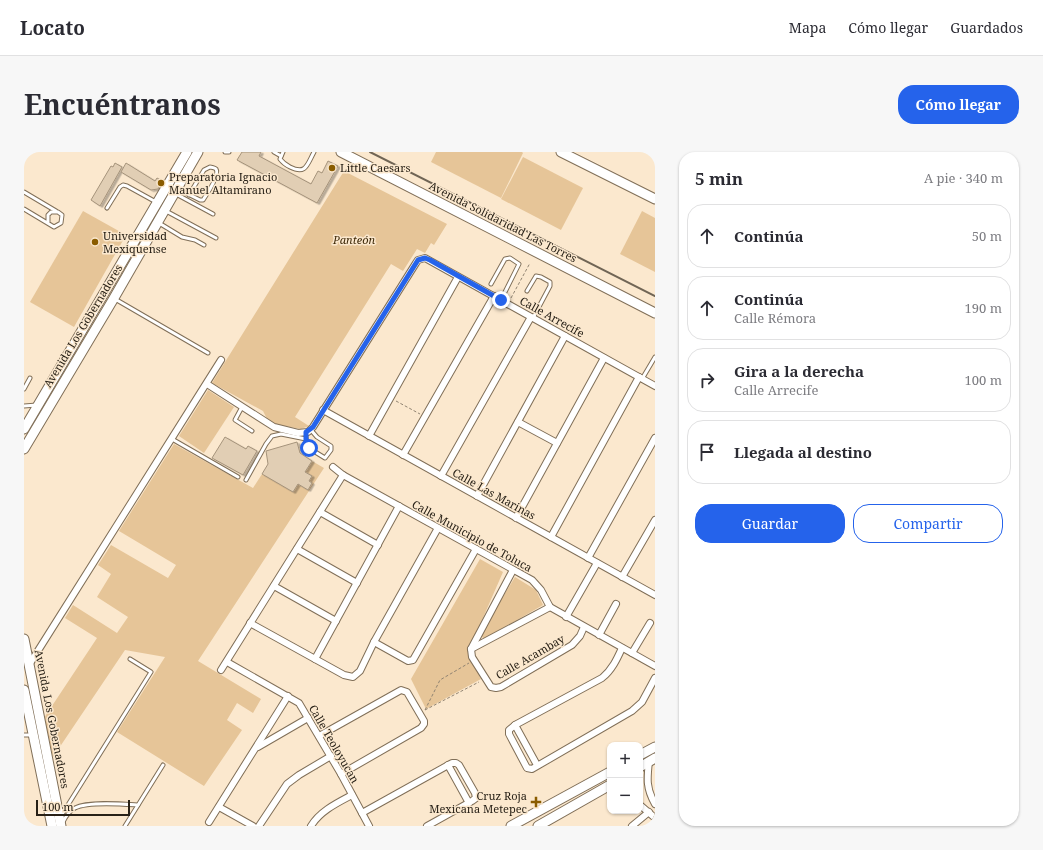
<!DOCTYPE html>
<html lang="es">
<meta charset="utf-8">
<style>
:root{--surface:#fff;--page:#f7f7f7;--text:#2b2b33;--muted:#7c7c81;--line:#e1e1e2;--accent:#2563eb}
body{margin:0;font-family:"Noto Serif",serif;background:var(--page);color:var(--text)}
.controls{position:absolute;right:12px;bottom:12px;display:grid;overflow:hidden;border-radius:8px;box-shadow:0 1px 3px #0004}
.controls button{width:36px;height:36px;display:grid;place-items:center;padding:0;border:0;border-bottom:1px solid var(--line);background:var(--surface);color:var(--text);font:20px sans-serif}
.scale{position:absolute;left:12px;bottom:10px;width:94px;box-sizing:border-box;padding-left:4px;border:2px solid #282117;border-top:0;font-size:11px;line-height:14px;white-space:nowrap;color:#282117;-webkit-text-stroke:3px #fbe8ce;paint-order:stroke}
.stop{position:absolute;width:12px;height:12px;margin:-9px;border:3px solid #2563eb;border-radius:50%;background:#fff}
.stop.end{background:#2563eb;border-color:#fff;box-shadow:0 1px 4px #0008}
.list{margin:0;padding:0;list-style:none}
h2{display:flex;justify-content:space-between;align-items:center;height:52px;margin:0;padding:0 16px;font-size:17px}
h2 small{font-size:13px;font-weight:400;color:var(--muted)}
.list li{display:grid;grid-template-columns:26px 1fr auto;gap:12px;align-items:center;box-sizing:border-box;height:64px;margin:0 8px 8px;padding:0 8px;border:1px solid var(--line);border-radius:16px}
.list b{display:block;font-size:15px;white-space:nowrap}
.list p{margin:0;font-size:13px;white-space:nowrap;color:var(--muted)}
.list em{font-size:13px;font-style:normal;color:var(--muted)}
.actions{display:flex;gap:8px;padding:12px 16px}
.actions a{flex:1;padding:9px 0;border:1px solid var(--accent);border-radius:16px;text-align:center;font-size:14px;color:var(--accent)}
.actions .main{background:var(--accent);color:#fff}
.icon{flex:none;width:22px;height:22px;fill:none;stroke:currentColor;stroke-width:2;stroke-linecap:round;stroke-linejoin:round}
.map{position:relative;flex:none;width:631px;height:674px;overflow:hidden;border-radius:16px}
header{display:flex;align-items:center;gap:24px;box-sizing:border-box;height:56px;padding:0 20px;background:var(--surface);border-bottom:1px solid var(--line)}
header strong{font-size:19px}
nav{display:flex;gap:22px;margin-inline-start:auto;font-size:14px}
.intro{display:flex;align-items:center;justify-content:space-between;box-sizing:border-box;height:96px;padding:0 24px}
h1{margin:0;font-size:28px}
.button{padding:10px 18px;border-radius:16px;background:var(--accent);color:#fff;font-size:14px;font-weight:700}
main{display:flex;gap:24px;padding:0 24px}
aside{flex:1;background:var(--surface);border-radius:16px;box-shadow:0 1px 3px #0004}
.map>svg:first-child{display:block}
</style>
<header>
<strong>Locato</strong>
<nav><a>Mapa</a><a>Cómo llegar</a><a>Guardados</a></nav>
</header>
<div class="intro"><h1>Encuéntranos</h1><a class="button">Cómo llegar</a></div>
<main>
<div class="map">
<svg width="631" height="674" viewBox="0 0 631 674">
<defs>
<filter id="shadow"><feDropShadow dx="2.5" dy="1.5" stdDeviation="0" flood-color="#0004"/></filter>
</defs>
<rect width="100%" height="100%" fill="#fbe8ce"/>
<g fill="#e6c598">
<polygon points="412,0 498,0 499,1 477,46 407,10"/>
<polygon points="499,5 559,36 537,78 477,47"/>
<polygon points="320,19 423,72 410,93 407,91 401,101 393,97 379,119 367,112 271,265 285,274 277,277 250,272 243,267 239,259 188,231"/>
<polygon points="59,59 102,83 50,175 6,150"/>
<polygon points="618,59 631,66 631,120 596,102"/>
<polygon points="184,238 210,255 180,301 155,284"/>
<polygon points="150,292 229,336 238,322 274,332 284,338 288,332 285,329 288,324 281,320 288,309 300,316 174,509 237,547 229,561 213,551 203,568 218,578 180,634 93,580 141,505 101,498 29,605 20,566 73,486 41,466 49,453 93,481 104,465 73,445 87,422 74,413 87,393 144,426 152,413 95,379"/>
<polygon points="456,407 479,420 448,491 447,507 457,527 402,557 387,527"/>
<polygon points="491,425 512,438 519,453 460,487 456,482"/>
</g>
<g fill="#e1ceb4" stroke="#a5937b" filter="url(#shadow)">
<polygon points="218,0 237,0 235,4 287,32 294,19 298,21 304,9 314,14 293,51 213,8"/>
<polygon points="91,11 98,15 76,54 67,48 87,14 89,15"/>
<polygon points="102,11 131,29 133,26 139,29 134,37 127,38 97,20"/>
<polygon points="201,285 222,297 224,294 233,299 219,323 188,306"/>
<polygon points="273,290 276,301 288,309 281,320 288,324 285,329 288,331 284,338 274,332 269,340 238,322 244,312 242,299"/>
</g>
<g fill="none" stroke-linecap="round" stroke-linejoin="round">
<g stroke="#806f58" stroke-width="5">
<g id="lane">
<polyline points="201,0 205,0"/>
<polyline points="250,0 257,4"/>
<path d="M259,0L256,7C259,11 262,13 266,15C282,23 283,13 290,0"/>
<path d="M154,37L176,48H179C183,42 196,23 192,17C191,16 187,15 186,15L180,18L165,43"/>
<polyline points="0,40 32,59"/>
<polyline points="152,42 189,62"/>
<polyline points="83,56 96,35 99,33 103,34 132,50"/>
<polyline points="0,57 30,75 37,71 38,63 34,60 27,60 24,63 24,70"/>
<polyline points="142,59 192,86"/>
<polyline points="135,71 158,85 171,88 180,93"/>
<polyline points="467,132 481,107 486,106 495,112 477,148"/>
<polyline points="503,139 512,124 517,125 526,130 526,134 509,166"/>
<polyline points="91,147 184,201"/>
<polyline points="618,227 631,205"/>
<polyline points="0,237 6,226"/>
<polyline points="0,254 13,253"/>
<polyline points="218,255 211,268 228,279"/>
<polyline points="282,280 282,291 283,295 301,306 307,298 307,294 293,285 287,278"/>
<polyline points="148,287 214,325"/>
<polyline points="222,328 242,292 248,284 257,282 282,287"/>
<polyline points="0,583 8,583"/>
<polyline points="37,664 127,520 106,507"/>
<path d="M39,670C42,664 45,659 51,656C64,649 99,652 114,653"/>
<polyline points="101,674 139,613"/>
</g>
</g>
<g stroke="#806f58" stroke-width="8">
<g id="street">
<polyline points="183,232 250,275 274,281 284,280 289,275 392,111 394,108 401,106 631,234"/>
<polyline points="299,258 631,443"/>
<polyline points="494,270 533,291"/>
<polyline points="345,284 434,125"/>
<polyline points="379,303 470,144"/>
<polyline points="309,315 319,323 508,428 517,438 526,455 631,514"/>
<polyline points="417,324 507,165"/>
<polyline points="453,344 541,184"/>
<polyline points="296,360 354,393"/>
<polyline points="492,366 580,206"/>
<polyline points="527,385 615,225"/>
<polyline points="273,397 333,431"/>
<polyline points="564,406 631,286"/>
<polyline points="489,418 447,497 448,505 467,535 472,536 477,535 548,493 556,484 560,475"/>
<polyline points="598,425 631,368"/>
<polyline points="250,434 312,469"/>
<polyline points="542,465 573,411"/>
<polyline points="226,471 320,523 329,525 336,519 350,490 414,376"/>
<polyline points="575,483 592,452"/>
<polyline points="350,490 384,509 389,508 452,397"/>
<path d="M598,496C593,507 588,518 578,526L491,573L485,578V582L503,616L508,617L608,559L618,550L631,526"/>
<polyline points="447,497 526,455"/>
<polyline points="608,501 626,471"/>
<polyline points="291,507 375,354"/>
<polyline points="203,510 275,551 317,622 345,674"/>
<polyline points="5,513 197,208"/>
<polyline points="197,518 319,323"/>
<polyline points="491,573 513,613"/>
<polyline points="295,584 377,538 383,540 400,569 400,572 397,576 317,622"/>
<polyline points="234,595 284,566"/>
<path d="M625,609C623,627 622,636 631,652"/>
<polyline points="424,613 445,651"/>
<polyline points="616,653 631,666"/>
<polyline points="195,655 229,674"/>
<polyline points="338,661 428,611 432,611 435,613 451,641 452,646 448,649 403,674"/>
<polyline points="185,670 264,544"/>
<polyline points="235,674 263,632 275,623 307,604"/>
<path d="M287,674C296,659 313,651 328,643"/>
<polyline points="608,674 625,660"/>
</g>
</g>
<g stroke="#806f58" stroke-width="11">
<g id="secondary">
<polyline points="317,0 631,161"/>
<polyline points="537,0 631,47"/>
<polyline points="0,277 163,0"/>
<polyline points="0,297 90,146 174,0"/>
<polyline points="0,487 37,674"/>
<polyline points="0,538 28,674"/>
<polyline points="616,603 631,595"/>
<polyline points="616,615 631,606"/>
<polyline points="487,674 586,620"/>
<polyline points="514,674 586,633"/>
</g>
</g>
<g stroke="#918472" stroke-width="1" stroke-dasharray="3 2" stroke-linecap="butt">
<polyline points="487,146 506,111"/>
<polyline points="372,249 396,262"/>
<polyline points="401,558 455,530"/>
<polyline points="401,558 416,528 445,511"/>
</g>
<use href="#lane" stroke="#fff" stroke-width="3"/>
<use href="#street" stroke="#fff" stroke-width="6"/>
<use href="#secondary" stroke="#fff" stroke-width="9"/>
<polyline stroke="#706555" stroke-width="2" points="346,0 631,144"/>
</g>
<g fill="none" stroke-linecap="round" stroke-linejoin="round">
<polyline stroke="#2563eb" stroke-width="5" points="285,296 282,291 282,280 289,275 394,108 401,106 406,108 477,148"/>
</g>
<g fill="#8a5c00" stroke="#fbe8ce" stroke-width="1.5">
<circle cx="308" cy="16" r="4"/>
<circle cx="137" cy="31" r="4"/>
<circle cx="71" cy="90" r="4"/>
<path d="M510 644h4v4h4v4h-4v4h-4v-4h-4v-4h4z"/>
</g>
<g text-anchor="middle" stroke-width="3" stroke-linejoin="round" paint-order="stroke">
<g font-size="11" fill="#282117" stroke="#fbe8ce" text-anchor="start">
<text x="316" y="20">Little Caesars</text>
<text x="145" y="29">Preparatoria Ignacio<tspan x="145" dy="13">Manuel Altamirano</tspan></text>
<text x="79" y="88">Universidad<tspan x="79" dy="13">Mexiquense</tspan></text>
<text x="503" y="648" text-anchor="end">Cruz Roja<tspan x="503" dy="13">Mexicana Metepec</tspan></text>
</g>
<g font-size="11" fill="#282117" stroke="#fbe8ce">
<text transform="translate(479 70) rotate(27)" y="4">Avenida Solidaridad Las Torres</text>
<text transform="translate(528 165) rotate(29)" y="4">Calle Arrecife</text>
<text transform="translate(59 174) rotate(-59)" y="4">Avenida Los Gobernadores</text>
<text transform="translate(470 342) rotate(29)" y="4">Calle Las Marinas</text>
<text transform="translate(448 384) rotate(29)" y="4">Calle Municipio de Toluca</text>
<text transform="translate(506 505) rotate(-30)" y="4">Calle Acambay</text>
<text transform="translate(28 567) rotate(79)" y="4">Avenida Los Gobernadores</text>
<text transform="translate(310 592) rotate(60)" y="4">Calle Teoloyucan</text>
</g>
<g font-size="11" font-style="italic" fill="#3e2908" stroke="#fbe8ce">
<text x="330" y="92">Panteón</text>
</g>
</g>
</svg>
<div class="controls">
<button>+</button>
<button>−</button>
</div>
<div class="scale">100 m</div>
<div class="stop" style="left:285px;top:296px"></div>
<div class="stop end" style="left:477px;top:148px"></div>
</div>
<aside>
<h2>5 min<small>A pie · 340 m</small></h2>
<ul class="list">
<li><svg class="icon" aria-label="ahead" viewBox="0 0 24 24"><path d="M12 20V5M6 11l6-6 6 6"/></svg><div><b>Continúa</b></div><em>50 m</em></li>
<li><svg class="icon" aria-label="ahead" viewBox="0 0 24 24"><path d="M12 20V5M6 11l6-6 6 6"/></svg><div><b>Continúa</b><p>Calle Rémora</p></div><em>190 m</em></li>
<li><svg class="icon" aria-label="right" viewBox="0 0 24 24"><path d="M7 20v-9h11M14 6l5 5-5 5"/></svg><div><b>Gira a la derecha</b><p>Calle Arrecife</p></div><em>100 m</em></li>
<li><svg class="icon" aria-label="arrive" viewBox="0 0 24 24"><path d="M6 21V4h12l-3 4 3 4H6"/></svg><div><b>Llegada al destino</b></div></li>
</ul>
<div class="actions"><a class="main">Guardar</a><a>Compartir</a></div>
</aside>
</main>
